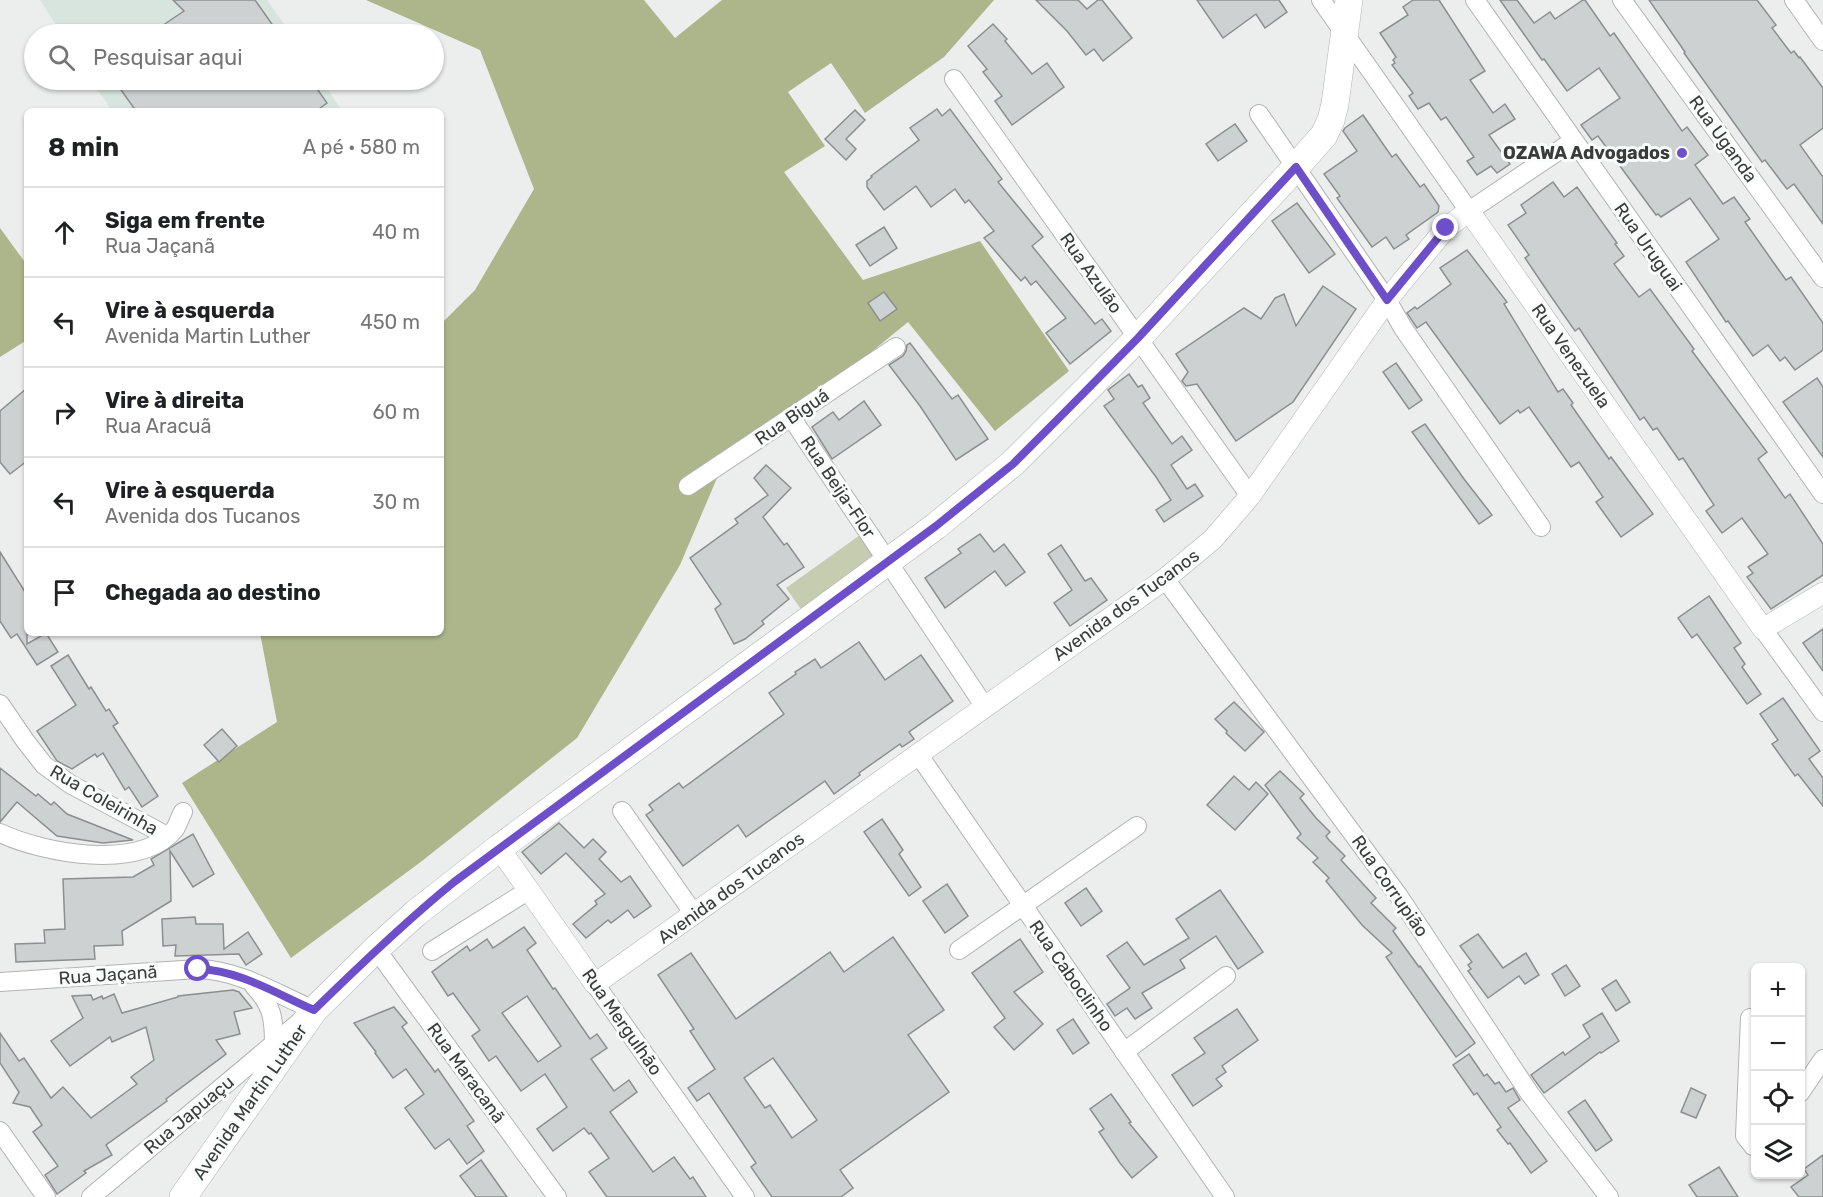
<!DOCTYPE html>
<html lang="pt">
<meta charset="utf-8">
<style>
:root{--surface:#fff;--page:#f6f6f6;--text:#202124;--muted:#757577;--line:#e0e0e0}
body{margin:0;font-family:Rubik,sans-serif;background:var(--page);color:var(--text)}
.controls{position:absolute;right:18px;bottom:18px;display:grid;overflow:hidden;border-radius:9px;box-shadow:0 2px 4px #0004}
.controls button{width:54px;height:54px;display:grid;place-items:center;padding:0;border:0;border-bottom:2px solid var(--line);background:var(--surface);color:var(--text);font:30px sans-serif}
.stop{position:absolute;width:18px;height:18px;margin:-14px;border:4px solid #6d50c9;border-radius:50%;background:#fff}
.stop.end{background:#6d50c9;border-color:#fff;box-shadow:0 2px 6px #0008}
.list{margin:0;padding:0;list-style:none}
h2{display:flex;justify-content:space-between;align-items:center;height:78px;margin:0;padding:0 24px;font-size:26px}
h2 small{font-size:20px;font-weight:400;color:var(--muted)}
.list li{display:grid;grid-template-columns:39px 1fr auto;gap:18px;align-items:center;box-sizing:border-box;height:90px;padding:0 24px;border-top:2px solid var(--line)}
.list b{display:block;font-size:22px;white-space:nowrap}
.list p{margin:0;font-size:20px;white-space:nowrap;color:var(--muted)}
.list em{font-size:20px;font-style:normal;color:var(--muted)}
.icon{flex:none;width:33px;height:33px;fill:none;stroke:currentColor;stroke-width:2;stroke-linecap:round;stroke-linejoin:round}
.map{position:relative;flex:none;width:1823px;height:1197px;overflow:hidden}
.search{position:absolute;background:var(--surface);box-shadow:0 2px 4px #0004;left:24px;top:24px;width:420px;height:66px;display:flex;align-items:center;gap:15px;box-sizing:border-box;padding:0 21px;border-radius:33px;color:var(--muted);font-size:22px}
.panel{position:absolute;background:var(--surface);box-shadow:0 2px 4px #0004;left:24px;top:108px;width:420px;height:528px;border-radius:9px}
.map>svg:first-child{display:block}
</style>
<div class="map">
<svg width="1823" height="1197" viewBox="0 0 1823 1197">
<rect width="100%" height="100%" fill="#ebeeed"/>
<g fill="#d8e4de">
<polygon points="40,0 267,0 291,34 62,34"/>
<polygon points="91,80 322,80 342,111 112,111"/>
</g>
<polygon fill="#c5ccb0" points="860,535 877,560 803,612 786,588"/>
<g fill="#acb68a">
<polygon points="366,0 644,0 675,38 722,0 994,0 944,57 865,113 831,63 788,92 825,146 784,172 863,280 980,241 1069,371 995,431 908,322 717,478 680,565 577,738 422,861 291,958 182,783 277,722 260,633 441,633 441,324 475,290 534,189 480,50"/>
<polygon points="0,228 27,265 27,340 0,357"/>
</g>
<g fill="#cdd1d1" stroke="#8c8f8f" stroke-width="1.5" fill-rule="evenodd">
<polygon points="173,0 255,0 279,34 150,34 184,11"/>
<polygon points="1036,0 1078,0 1087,9 1098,0 1102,0 1132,38 1103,61 1094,49 1086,55 1067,31"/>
<polygon points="1197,0 1279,0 1287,12 1265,28 1256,14 1223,38"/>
<polygon points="1413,0 1439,0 1485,71 1470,80 1493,113 1505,104 1515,119 1489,135 1510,164 1497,173 1491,166 1477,175 1467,161 1474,157 1446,117 1441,120 1429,103 1418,109 1409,96 1413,93 1392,65 1395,63 1393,60 1396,57 1380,33 1408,15 1403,7"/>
<polygon points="1500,0 1517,0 1534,23 1550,12 1555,19 1583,0 1585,0 1610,36 1614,33 1682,131 1687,127 1708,155 1695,165 1723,204 1734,197 1750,219 1745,222 1771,259 1786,280 1791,277 1823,323 1823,350 1795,370 1785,357 1780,361 1768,345 1753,356 1728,321 1726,322 1686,262 1719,239 1690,198 1661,217 1658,214 1656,215 1598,136 1592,140 1581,125 1620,98 1599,68 1567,91 1544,59 1542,60"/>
<polygon points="1649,0 1757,0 1776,25 1772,28 1791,53 1794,51 1799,58 1800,57 1823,88 1823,128 1800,145 1823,177 1823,224 1794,184 1787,189 1765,160 1762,162 1684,53 1685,52"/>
<polygon points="993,24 1007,39 1005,41 1032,74 1047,63 1064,87 1012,125 995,101 1002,96 983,72 987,69 968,46"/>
<polygon points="114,80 311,80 327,103 316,111 136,111"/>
<polygon points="937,109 942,116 950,109 1002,179 998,182 1043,237 1032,246 1095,324 1102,319 1111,331 1070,364 1046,333 1066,318 1036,281 1031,285 1025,277 1021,281 984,238 994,231 969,200 965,203 955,189 931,207 916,186 884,210 867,187 867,181 872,177 871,176 919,140 910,128"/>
<polygon points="855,110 865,120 846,139 856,149 846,160 825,139"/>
<polygon points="1363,115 1392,157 1396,154 1420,187 1424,184 1439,206 1438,212 1406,235 1409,239 1394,249 1386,237 1372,247 1337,198 1340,196 1324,174 1357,151 1343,131 1345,128"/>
<polygon points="1235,124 1247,141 1218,161 1206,144"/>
<polygon points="1553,182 1564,197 1577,187 1617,243 1615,244 1624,256 1614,264 1639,297 1650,289 1694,349 1692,351 1767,452 1758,459 1785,498 1790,494 1823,544 1823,575 1771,609 1747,577 1753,573 1748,567 1768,554 1742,518 1722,533 1706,511 1714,505 1683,458 1679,460 1657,428 1653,430 1644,417 1640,420 1579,328 1575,331 1550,295 1525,258 1529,255 1508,225 1526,213 1521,205"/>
<polygon points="1297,203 1335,254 1309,273 1272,221"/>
<polygon points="884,227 897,248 870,266 856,245"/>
<polygon points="1467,250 1507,302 1504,304 1558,392 1563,389 1573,403 1571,405 1609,459 1611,457 1653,514 1621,537 1596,502 1603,497 1579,462 1571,467 1529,407 1520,413 1518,410 1500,424 1426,322 1417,328 1407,313 1415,307 1417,309 1451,284 1440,268"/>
<polygon points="1323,286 1356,309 1293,402 1236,441 1197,384 1186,386 1182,381 1188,372 1176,354 1244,308 1261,319 1275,298 1284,294 1296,326"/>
<polygon points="884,292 897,309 880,321 868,303"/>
<polygon points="910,343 952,399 958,395 988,439 956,460 920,406 889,365 903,356 906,351 907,345"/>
<polygon points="1396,363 1422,400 1409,409 1383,372"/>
<polygon points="1129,374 1138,387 1142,385 1150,398 1143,403 1172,444 1182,436 1192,450 1171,465 1187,489 1195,484 1203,496 1164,522 1156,510 1171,500 1156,477 1104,406 1114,399 1108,390"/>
<polygon points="1817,378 1823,387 1823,457 1783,402"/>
<polygon points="27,388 27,461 10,474 0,462 0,411"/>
<polygon points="864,401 881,425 832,459 812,427 833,412 839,420"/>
<polygon points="1425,424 1464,479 1492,515 1479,524 1412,432"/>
<polygon points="766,465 791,488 763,517 784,545 787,543 804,567 777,585 789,599 762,621 764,624 745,639 734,644 715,609 721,604 690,558 738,523 735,519 768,495 754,478"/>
<polygon points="980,534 994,552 1004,544 1025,572 1006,586 995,571 945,608 925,578 961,553 958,549"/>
<polygon points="1061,545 1085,581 1091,578 1107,600 1070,626 1054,603 1072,590 1048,554"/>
<polygon points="0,552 27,595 27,644 46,633 58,652 37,665 17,634 11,638 0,621"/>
<polygon points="1709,596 1741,643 1734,648 1745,664 1742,667 1761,694 1747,704 1697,634 1692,638 1678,618"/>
<polygon points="1823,629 1823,671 1803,643"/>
<polygon points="859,642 885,680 921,655 953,701 909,732 914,739 902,747 900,744 859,773 860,775 834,794 825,781 746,837 738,825 683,866 646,815 653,810 649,805 679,783 683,788 784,714 769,693 796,674 795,672 815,659 821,668"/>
<polygon points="68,655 89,689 91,687 106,711 109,709 118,723 113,726 158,796 142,807 129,787 125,790 103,753 97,757 95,754 72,769 57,761 37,731 76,705 51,666"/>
<polygon points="1783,698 1820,751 1809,759 1823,778 1823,806 1798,774 1795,776 1772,744 1778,740 1760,714"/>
<polygon points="1234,702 1264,732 1245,751 1226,733 1227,731 1215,719"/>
<polygon points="222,729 237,746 219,762 204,745"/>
<polygon points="0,768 36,796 38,794 51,805 54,802 67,814 133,840 103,843 57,836 17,802 0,822"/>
<polygon points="1280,771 1304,794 1300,798 1316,818 1330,832 1326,836 1329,840 1345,856 1341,860 1376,898 1371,903 1396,928 1393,931 1419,967 1420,966 1475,1043 1456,1057 1386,957 1392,953 1362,925 1326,881 1329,878 1313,862 1318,858 1297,838 1301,834 1265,785"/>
<polygon points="1234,776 1249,790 1256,782 1268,794 1235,830 1207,805"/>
<polygon points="882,819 903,850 899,854 921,887 909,896 864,832"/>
<polygon points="559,823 584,848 593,839 606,852 599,859 621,882 630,876 651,906 634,918 628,910 611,923 608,920 586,938 573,924 597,904 595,901 605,894 566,853 541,874 522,852"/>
<polygon points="193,834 214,874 193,887 170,851 171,901 122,931 123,945 94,946 95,959 16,962 15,944 45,943 44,930 65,929 63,879 133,877 154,865 151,859"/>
<polygon points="947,884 968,916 945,933 923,901"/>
<polygon points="1086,888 1102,911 1081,926 1065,903"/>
<polygon points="1220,890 1263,952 1238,969 1216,936 1180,960 1185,968 1142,993 1152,1008 1135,1019 1127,1008 1115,1016 1107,1004 1130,988 1107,956 1127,942 1144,965 1189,938 1176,919"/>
<polygon points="195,917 196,924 223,924 224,949 248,932 262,954 246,965 239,954 175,956 176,945 163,946 162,919"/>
<path d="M524,927L536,943L527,950L553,989L555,988L590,1039L597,1034L607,1048L591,1059L614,1091L629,1080L637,1092L610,1112L653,1172L674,1157L690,1179L693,1177L706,1197H607L589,1172L609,1158L591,1133L589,1134L584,1128L553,1151L537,1129L567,1107L545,1074L521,1091L496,1056L489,1061L472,1036L480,1030L453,993L448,996L432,972L467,946L470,951L487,939L493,948ZM527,996L561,1046L538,1062L502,1013Z"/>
<polygon points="1478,934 1503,968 1526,953 1539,975 1525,984 1519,976 1488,998 1468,971 1471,969 1468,965 1472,962 1460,946"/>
<path d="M893,937L944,1010L908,1035L949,1092L840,1170L853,1188L841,1197H772L751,1167L756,1163L709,1093L697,1101L688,1088L715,1069L690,1031L694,1029L658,975L691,953L736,1019L830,952L844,972ZM773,1058L817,1120L792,1138L770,1105L765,1108L744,1078Z"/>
<polygon points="1020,939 1043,972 1014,992 1043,1024 1014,1050 994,1027 1005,1018 972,973"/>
<polygon points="1566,965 1580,986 1565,996 1552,974"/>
<polygon points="1616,980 1630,1002 1616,1011 1602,989"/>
<polygon points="233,990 239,992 252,1008 234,1012 240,1034 216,1040 226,1054 166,1099 167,1101 106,1145 112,1155 84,1171 86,1173 57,1194 45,1175 58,1166 33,1132 42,1125 30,1107 13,1103 19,1092 0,1063 0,1033 19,1061 24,1058 51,1098 63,1087 91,1118 137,1084 131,1077 154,1060 146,1027 112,1042 110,1037 70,1066 51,1041 83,1018 72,996 91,995 93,1000 102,996 103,999 114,994 122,1013 178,997 178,996"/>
<polygon points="394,1007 407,1023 402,1027 435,1072 438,1069 474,1121 467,1126 484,1151 467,1164 449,1139 435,1149 405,1108 424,1094 406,1069 393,1078 375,1053 376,1052 354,1023"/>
<polygon points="1237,1009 1258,1040 1222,1066 1226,1072 1216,1079 1222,1086 1193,1106 1172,1075 1205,1053 1194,1038"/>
<polygon points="1602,1013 1619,1041 1601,1053 1600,1052 1544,1093 1531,1075 1563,1052 1565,1055 1590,1037 1583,1025"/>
<polygon points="1073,1019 1089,1043 1073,1054 1057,1030"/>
<polygon points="1469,1054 1484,1076 1487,1074 1495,1084 1499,1082 1506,1092 1513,1088 1520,1100 1508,1108 1547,1161 1531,1173 1510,1143 1508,1144 1497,1130 1501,1127 1477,1093 1474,1095 1453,1065"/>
<polygon points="1691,1088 1706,1095 1696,1118 1681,1112"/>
<polygon points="1111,1094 1131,1122 1129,1123 1157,1157 1132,1178 1120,1163 1099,1132 1104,1129 1090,1109"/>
<polygon points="1585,1100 1612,1140 1596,1151 1568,1112"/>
<polygon points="1823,1155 1823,1197 1799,1197 1791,1187 1808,1175 1804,1169"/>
<polygon points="481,1160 507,1197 476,1197 460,1176"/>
<polygon points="1719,1167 1738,1197 1697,1197 1689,1185"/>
</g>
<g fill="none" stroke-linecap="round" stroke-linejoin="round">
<g stroke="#b0b4b2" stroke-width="20">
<g id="minor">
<polyline points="1321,0 1469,211 1573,141"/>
<polyline points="1475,0 1823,494"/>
<polyline points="1622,0 1823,278"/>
<polyline points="1794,0 1823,41"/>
<polyline points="954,79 1250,496"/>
<polyline points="1259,114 1387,300 1403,328 1541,527"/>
<polyline points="791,417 985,707"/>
<polyline points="688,486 896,347"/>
<polyline points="1165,579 1398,895 1530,1094 1609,1197"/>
<polyline points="1763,629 1823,712"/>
<polyline points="0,704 26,742 44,765 70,784 167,836"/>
<polyline points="918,754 1225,1197"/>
<polyline points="622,811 694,914"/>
<path d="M0,833C43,853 140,872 175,829C178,824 180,817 183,812"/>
<polyline points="376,949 557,1197"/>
<polyline points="959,950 1137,826"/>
<polyline points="432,951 529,890"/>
<path d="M0,982L198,969C239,970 277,994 314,1010L91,1197"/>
<polyline points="595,984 745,1197"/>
<path d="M254,986C272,1005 274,1018 274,1044"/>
<polyline points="1750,1018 1745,1136 1753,1146 1756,1146"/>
<polyline points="1124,1052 1226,976"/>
<polyline points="1800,1093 1823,1059"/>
<polyline points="0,1131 46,1197"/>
</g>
</g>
<g stroke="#b0b4b2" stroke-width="22">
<polyline id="tertiary" points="499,848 595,984 1165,579 1213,539 1250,496 1387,300 1446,228 1469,211 1763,629 1823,593"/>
</g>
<g stroke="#b0b4b2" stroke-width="28">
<polyline id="primary" points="183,1197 314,1010 376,949 416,913 499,848 936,526 1013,463 1138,338 1296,167 1324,135 1331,120 1335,104 1349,0"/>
</g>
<use href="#minor" stroke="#fff" stroke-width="18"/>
<use href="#tertiary" stroke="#fff" stroke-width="21"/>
<use href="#primary" stroke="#fff" stroke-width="27"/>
</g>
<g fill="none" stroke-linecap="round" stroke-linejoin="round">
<path stroke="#6d50c9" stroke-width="8" d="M198,969C239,970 277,994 314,1010C359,966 405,922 454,882L936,526L1013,464L1063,414L1138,338L1296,167L1387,300L1446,228"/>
</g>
<circle fill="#6d50c9" stroke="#f8fcfa" stroke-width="2" cx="1682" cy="153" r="6"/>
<g text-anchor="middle" stroke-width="6" stroke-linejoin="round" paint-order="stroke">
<g font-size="18" fill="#3a3b3b" stroke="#f8fcfa">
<text transform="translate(1723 139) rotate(54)" y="6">Rua Uganda</text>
<text transform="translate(1648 247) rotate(55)" y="6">Rua Uruguai</text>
<text transform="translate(1091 273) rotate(55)" y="6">Rua Azulão</text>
<text transform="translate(1571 356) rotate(55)" y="6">Rua Venezuela</text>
<text transform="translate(792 417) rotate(-34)" y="6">Rua Biguá</text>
<text transform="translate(838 487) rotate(56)" y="6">Rua Beija-Flor</text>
<text transform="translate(1126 605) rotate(-36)" y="6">Avenida dos Tucanos</text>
<text transform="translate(104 800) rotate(30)" y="6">Rua Coleirinha</text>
<text transform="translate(1390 886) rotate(55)" y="6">Rua Corrupião</text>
<text transform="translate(731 888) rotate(-36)" y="6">Avenida dos Tucanos</text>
<text transform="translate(108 975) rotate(-4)" y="6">Rua Jaçanã</text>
<text transform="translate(1071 976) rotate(55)" y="6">Rua Caboclinho</text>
<text transform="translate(622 1022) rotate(55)" y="6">Rua Mergulhão</text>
<text transform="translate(466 1073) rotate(54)" y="6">Rua Maracanã</text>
<text transform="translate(250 1102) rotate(-55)" y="6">Avenida Martin Luther</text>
<text transform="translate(189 1115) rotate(-40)" y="6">Rua Japuaçu</text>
</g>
<g font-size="18" font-weight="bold" fill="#3a3b3b" stroke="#f8fcfa" text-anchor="end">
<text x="1670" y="159">OZAWA Advogados</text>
</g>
</g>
</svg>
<div class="controls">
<button>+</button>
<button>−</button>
<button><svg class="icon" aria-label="locate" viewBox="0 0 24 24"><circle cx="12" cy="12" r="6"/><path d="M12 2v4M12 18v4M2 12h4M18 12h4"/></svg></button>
<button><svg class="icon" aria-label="layers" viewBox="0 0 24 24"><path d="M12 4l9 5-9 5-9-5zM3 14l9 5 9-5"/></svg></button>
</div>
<div class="stop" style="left:198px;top:969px"></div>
<div class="stop end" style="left:1446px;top:228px"></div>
<div class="search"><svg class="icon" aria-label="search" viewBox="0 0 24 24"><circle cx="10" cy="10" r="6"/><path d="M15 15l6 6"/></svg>Pesquisar aqui</div>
<section class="panel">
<h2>8 min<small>A pé · 580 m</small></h2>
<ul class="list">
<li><svg class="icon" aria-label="ahead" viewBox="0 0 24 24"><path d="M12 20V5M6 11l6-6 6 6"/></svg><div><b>Siga em frente</b><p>Rua Jaçanã</p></div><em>40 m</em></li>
<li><svg class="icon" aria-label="left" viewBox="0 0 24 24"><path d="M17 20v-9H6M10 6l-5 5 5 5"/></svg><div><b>Vire à esquerda</b><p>Avenida Martin Luther</p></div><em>450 m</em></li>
<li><svg class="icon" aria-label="right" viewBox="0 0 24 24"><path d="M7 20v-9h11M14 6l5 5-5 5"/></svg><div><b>Vire à direita</b><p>Rua Aracuã</p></div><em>60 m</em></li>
<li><svg class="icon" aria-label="left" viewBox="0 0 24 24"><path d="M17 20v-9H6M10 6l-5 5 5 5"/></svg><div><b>Vire à esquerda</b><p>Avenida dos Tucanos</p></div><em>30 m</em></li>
<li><svg class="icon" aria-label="arrive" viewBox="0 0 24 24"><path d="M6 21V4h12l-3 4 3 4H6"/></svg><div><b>Chegada ao destino</b></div></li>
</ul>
</section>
</div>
